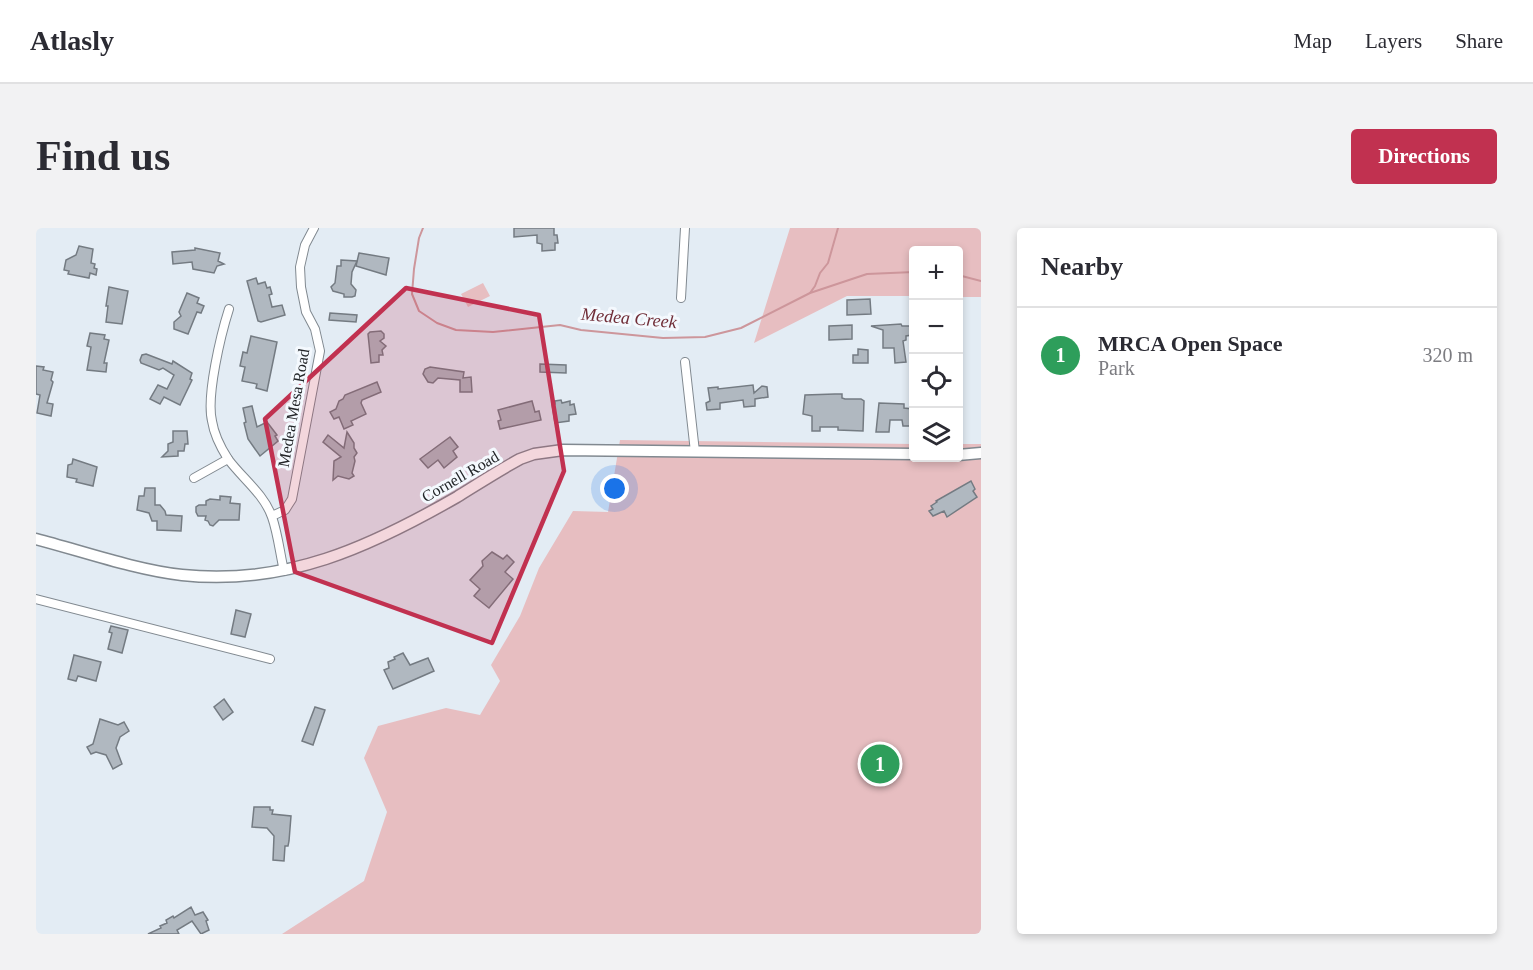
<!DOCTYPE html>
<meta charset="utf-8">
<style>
:root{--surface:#fff;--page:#f2f2f3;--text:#2b2b33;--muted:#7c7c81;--line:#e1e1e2;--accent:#c13150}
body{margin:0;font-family:Georgia,serif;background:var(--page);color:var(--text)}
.controls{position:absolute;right:18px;top:18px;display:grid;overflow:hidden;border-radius:6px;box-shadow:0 3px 9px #0003}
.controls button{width:54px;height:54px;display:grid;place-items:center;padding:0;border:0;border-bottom:2px solid var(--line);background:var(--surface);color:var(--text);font:30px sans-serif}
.you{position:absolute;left:579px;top:261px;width:21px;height:21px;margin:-15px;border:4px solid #fff;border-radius:50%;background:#1a73e8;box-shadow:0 0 0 9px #1a73e833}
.badge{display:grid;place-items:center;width:39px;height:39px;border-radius:50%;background:var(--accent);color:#fff;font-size:20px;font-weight:700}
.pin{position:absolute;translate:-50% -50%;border:3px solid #fff;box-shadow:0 2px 6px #0006}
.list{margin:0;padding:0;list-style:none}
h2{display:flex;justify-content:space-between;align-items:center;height:78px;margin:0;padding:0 24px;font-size:26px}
h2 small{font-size:20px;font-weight:400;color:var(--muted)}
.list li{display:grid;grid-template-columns:39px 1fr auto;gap:18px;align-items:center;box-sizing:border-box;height:96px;padding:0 24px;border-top:2px solid var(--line)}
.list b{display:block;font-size:22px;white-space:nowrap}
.list p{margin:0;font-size:20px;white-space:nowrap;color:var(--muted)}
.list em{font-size:20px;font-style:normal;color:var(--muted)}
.icon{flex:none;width:33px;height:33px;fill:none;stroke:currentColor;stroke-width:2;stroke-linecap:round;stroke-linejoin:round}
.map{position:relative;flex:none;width:945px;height:706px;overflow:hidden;border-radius:6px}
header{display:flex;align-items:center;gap:36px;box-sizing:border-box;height:84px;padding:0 30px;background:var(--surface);border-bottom:2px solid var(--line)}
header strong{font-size:28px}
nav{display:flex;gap:33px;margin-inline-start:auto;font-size:21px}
.intro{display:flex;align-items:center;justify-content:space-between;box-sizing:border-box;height:144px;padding:0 36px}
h1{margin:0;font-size:42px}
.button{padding:15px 27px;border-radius:6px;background:var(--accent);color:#fff;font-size:21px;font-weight:700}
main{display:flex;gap:36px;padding:0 36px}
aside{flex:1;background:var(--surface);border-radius:6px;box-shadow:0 3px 9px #0003}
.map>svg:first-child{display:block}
</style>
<header>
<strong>Atlasly</strong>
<nav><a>Map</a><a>Layers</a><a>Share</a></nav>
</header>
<div class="intro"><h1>Find us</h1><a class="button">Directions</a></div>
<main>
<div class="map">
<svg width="945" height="706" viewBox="0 0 945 706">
<rect width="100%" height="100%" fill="#e3ecf4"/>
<g fill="#e7bec1">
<polygon points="754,0 945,0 945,69 923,69 922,22 878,22 877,68 811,68 718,115"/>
<polygon points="447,55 454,68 432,79 425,66"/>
<polygon points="584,212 877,216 878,230 922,230 923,216 945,216 945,706 246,706 328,653 351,584 328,530 342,498 410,480 444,487 464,453 455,437 484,388 503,340 537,283 572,284"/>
</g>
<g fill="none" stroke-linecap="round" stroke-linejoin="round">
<g stroke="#cd969b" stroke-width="2">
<polyline points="387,0 383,10 378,41 376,66 383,83 401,95 420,102 457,104 524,97 545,102 627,110 669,109 705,100 774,65 831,46 878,44"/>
<polyline points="922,47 945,53"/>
<polyline points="774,65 779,58 784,45 792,35 802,0"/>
</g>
</g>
<g fill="#b0b8c0" stroke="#747b82" stroke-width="1.5">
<polygon points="478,0 518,0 518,7 521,7 522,15 519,15 519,22 506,23 506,16 501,15 501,7 478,9"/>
<polygon points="43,18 57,21 55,35 59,36 58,40 61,41 60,47 54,45 53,50 32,46 33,43 28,42 30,32 40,27"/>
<polygon points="159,20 184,25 182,33 188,36 181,38 178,45 157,41 156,34 137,36 136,24 159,22"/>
<polygon points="323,25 353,30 350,47 320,38"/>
<polygon points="305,32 321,33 316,44 315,56 320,62 319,68 316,69 308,69 308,66 297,63 295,59 299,55 301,38 305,38"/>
<polygon points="220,50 222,56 229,54 231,60 234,59 236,66 233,67 236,79 246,77 249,87 225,94 222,93 211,53"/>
<polygon points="73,59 92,63 86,96 70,94 72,78 70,78"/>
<polygon points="151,65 163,70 161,75 168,78 165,85 161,84 152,106 138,101 138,94 145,88 143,84"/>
<polygon points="834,71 835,86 811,87 811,72"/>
<polygon points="294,85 321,87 320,94 293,92"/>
<polygon points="865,96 866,98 876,98 876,107 870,108 870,112 867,113 870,134 859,135 858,120 847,120 847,102 835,98"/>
<polygon points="816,97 816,111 793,112 793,98"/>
<polygon points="345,103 348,106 348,110 344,113 350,118 346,122 347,127 343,127 343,134 335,135 332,106 334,104"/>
<polygon points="54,105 69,107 68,111 73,112 68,135 71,135 70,144 51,142 55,119 51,118"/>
<polygon points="215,108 241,114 231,163 220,160 221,156 206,153 209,139 204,138 207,124 211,125"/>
<polygon points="822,121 832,122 832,135 817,135 817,127 822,127"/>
<polygon points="110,126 136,136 137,133 156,145 154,151 156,152 144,177 128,169 124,176 114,171 122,157 131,161 138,147 127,140 123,142 105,135 104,132 106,127"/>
<polygon points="504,136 530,137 530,145 504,144"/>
<polygon points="0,138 8,139 7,142 17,144 15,152 17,154 11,175 17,176 15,188 1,185 4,167 0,166"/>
<polygon points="394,139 428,144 427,150 435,149 436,164 424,164 424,152 402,150 397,155 392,154 387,146 389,141"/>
<polygon points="341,154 345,164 326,172 325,175 330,186 315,193 317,197 308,201 303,189 298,191 294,184 300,181 303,173 307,171 309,167"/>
<polygon points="717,157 718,165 726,158 731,159 732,169 719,171 719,178 708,179 707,172 684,175 684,181 671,182 670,175 674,173 672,160 682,159 682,161"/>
<polygon points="799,166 806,166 806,170 809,171 825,171 828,173 827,203 802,202 802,199 784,199 784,203 776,203 776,188 767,186 769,167"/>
<polygon points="525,172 526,175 534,173 534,177 538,176 540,186 533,187 533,193 519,195 516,176 519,176 519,173"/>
<polygon points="496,173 499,184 503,183 505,192 464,201 462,193 465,192 462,182"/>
<polygon points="843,175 868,176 868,180 877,181 875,198 867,198 866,192 854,192 853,204 840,204"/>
<polygon points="216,178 221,199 231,194 241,207 239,208 242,213 224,228 212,211 208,195 210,194 207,180"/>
<polygon points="137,203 151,203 152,216 149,216 148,223 142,223 142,228 126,229 132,223 132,216 137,214"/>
<polygon points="311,204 318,215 318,220 321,225 318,229 319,233 316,245 318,248 313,251 302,248 297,252 298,233 305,229 287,214 292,207 308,220"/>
<polygon points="414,209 422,219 417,223 421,229 408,240 402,232 392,240 384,231"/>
<polygon points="37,231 61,239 57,258 40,254 41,251 31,249 32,237 36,236"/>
<polygon points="935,253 939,261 937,263 941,269 911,289 908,283 897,288 893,283 897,281 895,278 901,274 900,273"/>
<polygon points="109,260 119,260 119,277 124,277 129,283 130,287 146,288 145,303 121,302 121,293 116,293 113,285 101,282 103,268 108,268"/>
<polygon points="184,268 195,269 194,275 204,276 203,292 183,292 177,298 174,297 172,293 169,292 170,288 162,288 160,284 160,279 163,277 170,277 170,273 174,271 184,272"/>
<polygon points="456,324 467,331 471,327 478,334 469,344 477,351 453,380 438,368 444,361 434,352 447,338 446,333"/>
<polygon points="200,382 215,386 209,409 195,406"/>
<polygon points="75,398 92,402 86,425 72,421 76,405 73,404"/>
<polygon points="367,425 374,437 392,430 398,443 357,461 348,442 353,440 352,434 359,431 358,429"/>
<polygon points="38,427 65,434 60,453 42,448 40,453 32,451"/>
<polygon points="188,471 197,484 187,492 178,479"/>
<polygon points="279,479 289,482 277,517 266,513"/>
<polygon points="64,491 82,497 88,494 93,503 84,509 80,520 86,536 77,541 70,527 60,524 55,526 51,519 57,516"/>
<polygon points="218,579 234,579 234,582 237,582 236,586 255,588 253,613 252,618 249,618 248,633 237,632 238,608 231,600 216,599"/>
<polygon points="155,679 159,687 167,684 172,692 170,693 173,702 165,706 156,693 141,702 143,706 112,706 125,700 124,698 131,695 130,692 137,688 138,690"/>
</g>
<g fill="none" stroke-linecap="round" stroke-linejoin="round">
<g stroke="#818990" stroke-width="10">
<g id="minor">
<polyline points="645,70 649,0"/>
<path d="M193,81C185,106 170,168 176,193C178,206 185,220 192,231C206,250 228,266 236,289C242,306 244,326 248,343"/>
<polyline points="649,134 659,224"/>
<polyline points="158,250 192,231"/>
<polyline points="236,288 249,282 256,271 284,123 279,101 270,84 265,59 264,39 269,17 278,0"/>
<polyline points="0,371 234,431"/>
</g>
</g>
<g stroke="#818990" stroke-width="13">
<g id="major">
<polyline points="922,227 945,225"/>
<path d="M0,311C46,323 100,342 146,347C250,358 334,319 421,269C442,256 462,243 484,231L498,226L527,222L878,226"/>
</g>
</g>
<use href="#minor" stroke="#fff" stroke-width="8"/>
<use href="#major" stroke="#fff" stroke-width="10"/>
</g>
<path fill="#c13150" fill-opacity="0.2" stroke="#c13150" stroke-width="4.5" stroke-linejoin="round" d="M370,60L503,87L528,243L456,415L259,344L229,191Z"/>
<g text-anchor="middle" stroke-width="6" stroke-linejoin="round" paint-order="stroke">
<g font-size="16" fill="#222528" stroke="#f4f9fe">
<text transform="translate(257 180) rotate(-80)" y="6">Medea Mesa Road</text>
<text transform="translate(424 248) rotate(-30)" y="6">Cornell Road</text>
</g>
<g font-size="18" font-style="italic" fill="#702d37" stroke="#f4f9fe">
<text transform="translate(593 90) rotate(5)" y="6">Medea Creek</text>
</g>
</g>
</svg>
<div class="controls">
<button>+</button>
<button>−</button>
<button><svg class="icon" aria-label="locate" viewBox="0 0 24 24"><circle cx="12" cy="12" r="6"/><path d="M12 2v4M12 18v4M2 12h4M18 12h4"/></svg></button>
<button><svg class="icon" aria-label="layers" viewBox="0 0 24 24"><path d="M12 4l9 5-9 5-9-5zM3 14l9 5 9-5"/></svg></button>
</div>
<div class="you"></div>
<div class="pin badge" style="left:844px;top:536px;background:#2e9e5b">1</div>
</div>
<aside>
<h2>Nearby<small></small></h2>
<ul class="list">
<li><span class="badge" style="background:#2e9e5b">1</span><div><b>MRCA Open Space</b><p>Park</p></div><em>320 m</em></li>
</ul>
</aside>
</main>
